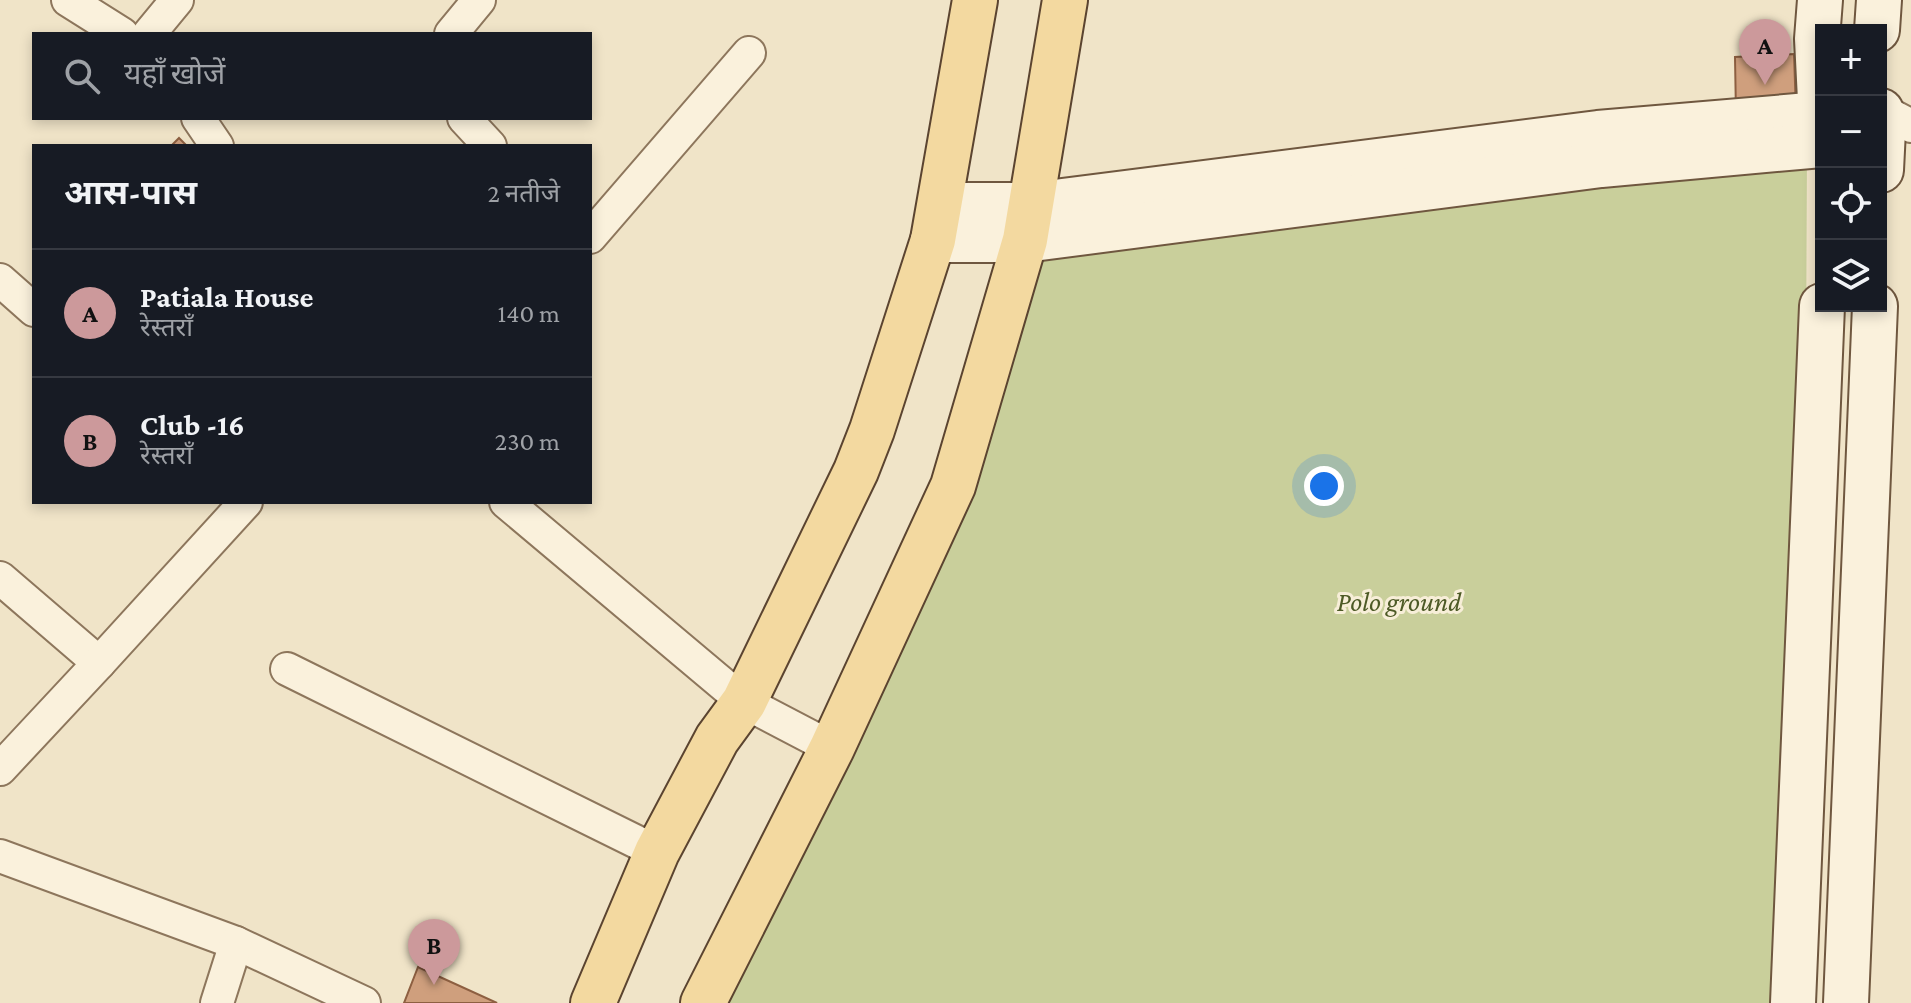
<!DOCTYPE html>
<html lang="hi">
<meta charset="utf-8">
<style>
:root{--surface:#171b24;--page:#20242c;--text:#f1f3f6;--muted:#9ea1a6;--line:#363941;--accent:#cc999b}
body{margin:0;font-family:"Crimson Pro","Noto Sans Devanagari",serif;background:var(--page);color:var(--text)}
.controls{position:absolute;right:24px;top:24px;display:grid;overflow:hidden;border-radius:0px;box-shadow:0 4px 12px #0003}
.controls button{width:72px;height:72px;display:grid;place-items:center;padding:0;border:0;border-bottom:2px solid var(--line);background:var(--surface);color:var(--text);font:40px sans-serif}
.you{position:absolute;left:1324px;top:486px;width:28px;height:28px;margin:-20px;border:6px solid #fff;border-radius:50%;background:#1a73e8;box-shadow:0 0 0 12px #1a73e833}
.badge{display:grid;place-items:center;width:52px;height:52px;border-radius:50%;background:var(--accent);color:#111;font-size:26px;font-weight:700}
.pin{position:absolute;translate:-50% -66px;filter:drop-shadow(0 2px 4px #0008)}
.pin::after{content:'';position:absolute;top:42px;width:28px;height:24px;background:inherit;clip-path:polygon(0 0,100% 0,50% 100%)}
.list{margin:0;padding:0;list-style:none}
h2{display:flex;justify-content:space-between;align-items:center;height:104px;margin:0;padding:0 32px;font-size:34px}
h2 small{font-size:26px;font-weight:400;color:var(--muted)}
.list li{display:grid;grid-template-columns:52px 1fr auto;gap:24px;align-items:center;box-sizing:border-box;height:128px;padding:0 32px;border-top:2px solid var(--line)}
.list b{display:block;font-size:30px;white-space:nowrap}
.list p{margin:0;font-size:26px;white-space:nowrap;color:var(--muted)}
.list em{font-size:26px;font-style:normal;color:var(--muted)}
.icon{flex:none;width:44px;height:44px;fill:none;stroke:currentColor;stroke-width:2;stroke-linecap:round;stroke-linejoin:round}
.map{position:relative;flex:none;width:1911px;height:1003px;overflow:hidden}
.search{position:absolute;background:var(--surface);box-shadow:0 4px 12px #0003;left:32px;top:32px;width:560px;height:88px;display:flex;align-items:center;gap:20px;box-sizing:border-box;padding:0 28px;border-radius:0px;color:var(--muted);font-size:30px}
.panel{position:absolute;background:var(--surface);box-shadow:0 4px 12px #0003;left:32px;top:144px;width:560px;height:360px;border-radius:0px}
.map>svg:first-child{display:block}
</style>
<div class="map">
<svg width="1911" height="1003" viewBox="0 0 1911 1003">
<rect width="100%" height="100%" fill="#f0e4c8"/>
<polygon fill="#c9cf9b" points="1807,149 1803,1003 703,1003 832,748 1025,240"/>
<g fill="#cf9f7d" stroke="#8d5f41" stroke-width="2">
<polygon points="1794,54 1796,112 1736,115 1735,57"/>
<polygon points="179,138 187,146 171,146"/>
<polygon points="418,967 497,1003 404,1003"/>
</g>
<g fill="none" stroke-linecap="round" stroke-linejoin="round">
<g stroke="#8d765c" stroke-width="36">
<g id="street">
<polyline points="68,0 122,34"/>
<polyline points="149,34 177,0"/>
<polyline points="451,34 479,0"/>
<polyline points="1881,110 1911,126"/>
<polyline points="198,118 217,146"/>
<polyline points="464,118 490,146"/>
<polyline points="590,237 749,53"/>
<polyline points="0,280 34,310"/>
<polyline points="506,502 744,702 832,748"/>
<polyline points="0,578 99,663"/>
<polyline points="287,669 657,852"/>
<polyline points="0,769 99,663 246,502"/>
<polyline points="0,856 236,943 364,1003"/>
<polyline points="217,1003 236,943"/>
</g>
</g>
<g stroke="#6f573f" stroke-width="48">
<g id="secondary">
<polyline points="1820,0 1817,39 1821,120"/>
<polyline points="1877,30 1879,0"/>
<polyline points="1881,111 1883,130 1881,170"/>
<polyline points="940,205 1031,205 1598,133 1821,114"/>
<polyline points="933,240 1025,240 1601,165 1821,145"/>
<polyline points="1793,1003 1822,306"/>
<polyline points="1846,1003 1875,306"/>
</g>
</g>
<g stroke="#5b4430" stroke-width="48">
<g id="primary">
<polyline points="593,1003 657,852 717,739 744,702 856,471 872,430 933,240 975,0"/>
<polyline points="703,1003 832,748 953,486 1025,240 1065,0"/>
</g>
</g>
<use href="#street" stroke="#faf1dc" stroke-width="32"/>
<use href="#secondary" stroke="#faf1dc" stroke-width="44"/>
<use href="#primary" stroke="#f3d9a0" stroke-width="44"/>
</g>
<g text-anchor="middle" stroke-width="6" stroke-linejoin="round" paint-order="stroke">
<g font-size="28" font-style="italic" fill="#4d5a26" stroke="#f7eed8">
<text x="1399" y="611">Polo ground</text>
</g>
</g>
</svg>
<div class="controls">
<button>+</button>
<button>−</button>
<button><svg class="icon" aria-label="locate" viewBox="0 0 24 24"><circle cx="12" cy="12" r="6"/><path d="M12 2v4M12 18v4M2 12h4M18 12h4"/></svg></button>
<button><svg class="icon" aria-label="layers" viewBox="0 0 24 24"><path d="M12 4l9 5-9 5-9-5zM3 14l9 5 9-5"/></svg></button>
</div>
<div class="you"></div>
<div class="pin badge" style="left:1765px;top:85px">A</div>
<div class="pin badge" style="left:434px;top:985px">B</div>
<div class="search"><svg class="icon" aria-label="search" viewBox="0 0 24 24"><circle cx="10" cy="10" r="6"/><path d="M15 15l6 6"/></svg>यहाँ खोजें</div>
<section class="panel">
<h2>आस-पास<small>2 नतीजे</small></h2>
<ul class="list">
<li><span class="badge">A</span><div><b>Patiala House</b><p>रेस्तराँ</p></div><em>140 m</em></li>
<li><span class="badge">B</span><div><b>Club -16</b><p>रेस्तराँ</p></div><em>230 m</em></li>
</ul>
</section>
</div>
